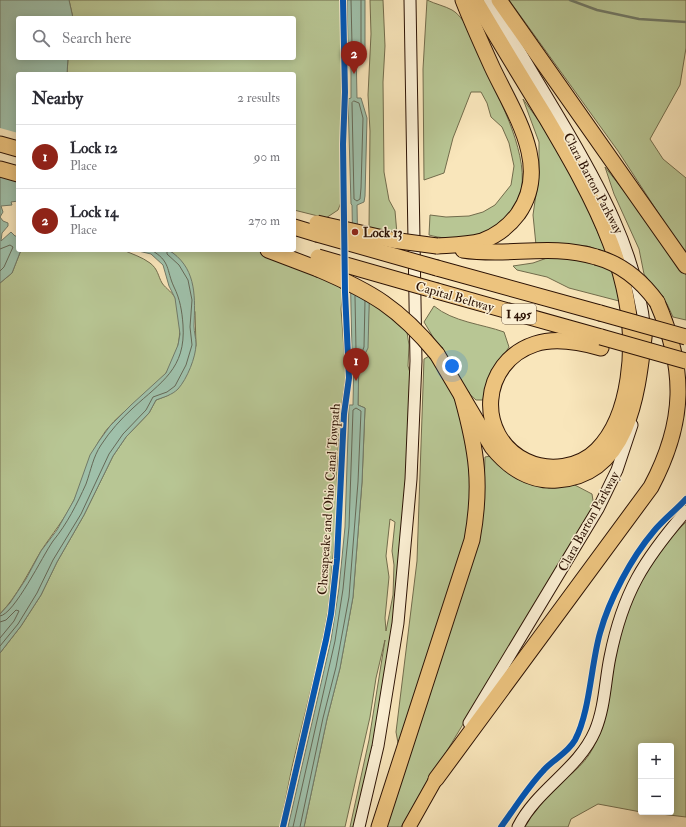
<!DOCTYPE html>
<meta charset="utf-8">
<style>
:root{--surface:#fff;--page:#f2f2f3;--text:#2b2b33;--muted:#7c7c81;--line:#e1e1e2;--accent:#8f2418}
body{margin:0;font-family:"IM FELL Double Pica",serif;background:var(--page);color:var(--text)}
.controls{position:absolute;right:12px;bottom:12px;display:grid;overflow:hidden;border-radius:4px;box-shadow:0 2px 10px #0003}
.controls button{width:36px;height:36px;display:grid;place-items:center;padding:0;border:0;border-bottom:1px solid var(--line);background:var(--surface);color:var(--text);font:20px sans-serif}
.you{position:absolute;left:452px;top:366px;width:14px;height:14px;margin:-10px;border:3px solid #fff;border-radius:50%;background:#1a73e8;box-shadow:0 0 0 6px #1a73e833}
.badge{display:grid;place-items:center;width:26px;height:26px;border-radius:50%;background:var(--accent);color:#fff;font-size:13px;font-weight:700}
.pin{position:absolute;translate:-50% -33px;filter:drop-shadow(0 1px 2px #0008)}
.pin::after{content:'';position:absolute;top:21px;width:14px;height:12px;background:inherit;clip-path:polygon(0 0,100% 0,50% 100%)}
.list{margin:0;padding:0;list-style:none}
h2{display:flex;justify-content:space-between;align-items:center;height:52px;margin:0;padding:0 16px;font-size:17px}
h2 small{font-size:13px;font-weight:400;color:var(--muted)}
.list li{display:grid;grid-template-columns:26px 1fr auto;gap:12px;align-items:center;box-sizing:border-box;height:64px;padding:0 16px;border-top:1px solid var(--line)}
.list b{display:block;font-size:15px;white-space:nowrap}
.list p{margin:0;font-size:13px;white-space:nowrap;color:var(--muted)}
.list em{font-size:13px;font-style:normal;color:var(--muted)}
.icon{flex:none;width:22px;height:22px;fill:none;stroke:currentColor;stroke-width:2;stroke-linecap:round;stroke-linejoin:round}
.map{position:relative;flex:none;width:686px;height:827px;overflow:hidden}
.search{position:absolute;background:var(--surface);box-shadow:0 2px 10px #0003;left:16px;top:16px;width:280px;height:44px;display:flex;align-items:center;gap:10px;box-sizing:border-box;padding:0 14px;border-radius:4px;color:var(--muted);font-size:15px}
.panel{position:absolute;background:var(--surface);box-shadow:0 2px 10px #0003;left:16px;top:72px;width:280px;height:180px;border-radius:4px}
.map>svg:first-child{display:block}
</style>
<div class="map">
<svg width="686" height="827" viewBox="0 0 686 827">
<rect width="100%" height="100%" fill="#f9e6bb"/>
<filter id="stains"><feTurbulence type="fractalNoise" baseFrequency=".005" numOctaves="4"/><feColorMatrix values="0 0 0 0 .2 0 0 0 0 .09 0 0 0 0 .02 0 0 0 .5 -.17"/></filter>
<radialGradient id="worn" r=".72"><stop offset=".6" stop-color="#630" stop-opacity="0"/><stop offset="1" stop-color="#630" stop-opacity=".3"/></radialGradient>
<g fill="#b8c694" stroke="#726c4c" fill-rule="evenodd">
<polygon points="69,0 342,0 342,200 338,210 326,218 294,210 294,74 67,74 68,58 294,58 294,18 73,18"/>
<polygon points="370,0 383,0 385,46 383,82 384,172 389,200 395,211 397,234 369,228 370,131 368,95 371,34"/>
<path d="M427,0C435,4 445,6 452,10C468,19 478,52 485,68C500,101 531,158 520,195C516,208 506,217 496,225C477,240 451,241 429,235L430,215L446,217L469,216L483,212L495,205L511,185L514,166L509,143L502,127L491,117L487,103L481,92H471L453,138L444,173L424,180L423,69Z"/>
<polygon points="509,0 686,0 686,48 680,85 650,139 663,159 686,178 686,252 674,237 618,151"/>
<polygon points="523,99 541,124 578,185 606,252 587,246 536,245 533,215 539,173 539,142"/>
<polygon points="605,167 635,205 686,275 686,320 673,317 667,304 644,274 639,249 614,194"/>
<path d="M21,250H123C132,254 142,257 150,263C158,269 158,276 162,283C166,289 174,293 176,300C183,323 181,353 166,373C149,397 115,412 99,441C88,460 84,481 74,500C65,519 52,534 41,551C28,573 18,595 0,614V283L12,273Z"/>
<polygon points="165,250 256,250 327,275 343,291 341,309 346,376 340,415 337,474 338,504 328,610 321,648 292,767 280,827 0,827 0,653 21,626 41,595 57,562 84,515 113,456 126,437 149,413 156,400 169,395 196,346 195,312 172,252"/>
<polygon points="547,258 586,259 615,271 619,301 569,288 547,277 517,270 513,266 533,263"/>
<path d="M369,297L406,326L409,345L408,366L411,376L409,432L398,590L377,725L355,827H350L369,740L385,640L376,678L370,717L345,827H304L327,719L340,668L353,597L362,482L365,408L358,405L359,357L364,356L368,332ZM390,519L395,522L392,551L394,565L393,595L386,631L385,618L389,577L386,556Z"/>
<path d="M434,306C453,322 482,324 504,332L509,347L488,379L483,400H476L465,390L424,322Z"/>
<polygon points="431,355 450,385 461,414 472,458 469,529 408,719 398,743 396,732 417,561 424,359"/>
<polygon points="491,456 530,483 549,488 571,483 592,494 594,507 401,827 386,827 484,494 485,457"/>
<path d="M686,522V817L644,812H671V746H641V812L598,804L571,819L568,827H524C531,813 539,801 551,791C566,778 584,766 593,748C611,713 609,675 618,638C622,623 631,595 638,581C647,563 672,536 686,522Z"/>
</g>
<g fill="#9fc0aa" stroke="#717a68">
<polygon points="0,0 69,0 73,18 18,18 18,58 68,58 67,74 18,74 18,201 11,202 12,205 1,206 3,212 0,217"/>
<polygon points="347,0 365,0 365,49 356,50 357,98 361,98 367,118 365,196 364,202 357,205 358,259 370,273 368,348 364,356 359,357 358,405 365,408 362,482 353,597 340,668 327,719 304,827 288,827 331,640 339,588 345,527 349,405 353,405 354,357 352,352 350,261 353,259 352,205 351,204 348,99 351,98 351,50 348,48"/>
<polygon points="0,217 3,221 8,223 8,226 2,233 1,241 11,232 15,236 18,236 18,250 21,250 12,273 0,283"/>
<path d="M134,250C144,250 164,246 173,253C197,271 195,299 194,326C194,332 196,338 196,344C196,357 187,379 178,389C172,395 164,397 156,400L149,413L126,437L113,456L84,515L57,562L41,595L21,626L0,653V614L10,603L26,579L41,551L57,530L74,500L90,455L99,441L110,426L131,405L166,373L178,345L180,334L175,298L169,286L163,265L151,254Z"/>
</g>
<g fill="#f9e6bb">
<polygon points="0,128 18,133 18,182 0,177"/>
<polygon points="350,224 359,227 360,258 368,266 372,273 371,297 349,286"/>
</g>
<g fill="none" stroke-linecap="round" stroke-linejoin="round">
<g stroke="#666957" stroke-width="1">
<polyline points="351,0 352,45 354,47 361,44 361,0"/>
<polygon points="354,101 359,103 363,118 361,188 360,199 357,201 354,199 352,103"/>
<polyline points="0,249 10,245 13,247 4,267 0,271"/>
<polyline points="355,296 356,350 357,353 362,352 364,347 365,301"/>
<path d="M0,616C14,615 43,555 53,541C67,524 77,504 86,484C91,470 93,457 101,445C110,431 121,419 133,408C161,382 186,369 183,325C182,311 180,299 174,287C166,270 171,261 151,250"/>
<polyline points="0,622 6,620 16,610 19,611 14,621 0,638"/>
<polyline points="0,646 18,624 37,593 53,560 81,514 109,454 123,434 146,410 153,397 167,392 175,386 186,365 192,345 190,327 192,300 188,280 179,265 167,254 167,250"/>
<polyline points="293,827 335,641 343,589 349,527 353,410 356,408 361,411 358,482 349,597 336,667 323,718 300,827"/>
</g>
<polyline stroke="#717a68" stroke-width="2.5" points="570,0 597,10 639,19 686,22"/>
<g stroke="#2c1204" stroke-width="13">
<g id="secondary">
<path d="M489,0C512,39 536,78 559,117C599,184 637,252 645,331"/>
<polyline points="469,723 598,509 617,470 632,425"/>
<polyline points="359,827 378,746 398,623 411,479 416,361 410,0"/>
<path d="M518,827C537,789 578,770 595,731C605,707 605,681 610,657C623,592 644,560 686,511"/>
</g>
</g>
<g stroke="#2c1204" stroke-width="15">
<polyline id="primary" points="409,827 436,779"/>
</g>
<g stroke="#2c1204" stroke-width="17">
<g id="motorway">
<path d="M475,0C498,39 521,77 545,116C592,196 643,282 628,379C624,406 616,431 597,450C579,468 549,472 526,461C475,436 480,362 535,344C556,337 580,342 601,348"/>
<polyline points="499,0 686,266"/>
<polyline points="0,144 18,149"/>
<polyline points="0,169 18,174"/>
<polyline points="294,227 317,234"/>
<path d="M437,246C452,245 467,245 482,241C496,236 509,226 518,214C552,166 513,112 492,67C482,45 472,23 463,0"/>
<polyline points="268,250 318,269"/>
<path d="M463,250C508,257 551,243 596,257"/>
<polyline points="437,268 600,313"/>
<polyline points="437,291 601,337"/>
<path d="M437,354L492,447C508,467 530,482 557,480C632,475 638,387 645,329"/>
<path d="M436,779L651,487C686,421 686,369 657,302"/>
<path d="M379,827L472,540C482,485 477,451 462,397"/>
</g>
</g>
<use href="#secondary" stroke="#fbefd3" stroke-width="11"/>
<use href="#primary" stroke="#ecc37e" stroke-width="13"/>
<use href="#motorway" stroke="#ecc37e" stroke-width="15"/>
<g stroke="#2c1204" stroke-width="17" stroke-linecap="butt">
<g id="motorway-bridge">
<polyline points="317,223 392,240 437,246"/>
<polyline points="317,234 437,268"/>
<polyline points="318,257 437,291"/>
<path d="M596,257C622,264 641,280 657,302"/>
<path d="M318,269C372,292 399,308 437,354"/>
<polyline points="600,313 686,337"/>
<polyline points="601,337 686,361"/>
</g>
</g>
<use href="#motorway-bridge" stroke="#ecc37e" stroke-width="15"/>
<g stroke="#fbefd3" stroke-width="8">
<g id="cycleway">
<polyline points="283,827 326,640 331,614 337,559 344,414 349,378 345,292 343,144 345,92 343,0"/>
<path d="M501,827C515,808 527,788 543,771C553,759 567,754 575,740C590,712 591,664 600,633C609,600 631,558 654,531C663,520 676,510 686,499"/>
</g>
</g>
<use href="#cycleway" stroke="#0057b8" stroke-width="6"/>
</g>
<circle fill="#8f2418" stroke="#fbefd3" stroke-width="1.5" cx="355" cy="232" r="4"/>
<g text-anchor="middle" stroke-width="3" stroke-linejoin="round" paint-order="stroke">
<rect fill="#fbefd3" stroke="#6a5442" stroke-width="1" x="502" y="304" width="34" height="20" rx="3"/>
<g font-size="12" font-weight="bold" fill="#2c1204">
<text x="519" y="318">I 495</text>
</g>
<g font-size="13" fill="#2c1204" stroke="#fbefd3">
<text transform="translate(594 183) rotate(62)" y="5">Clara Barton Parkway</text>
<text transform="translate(455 296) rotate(16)" y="5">Capital Beltway</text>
<text transform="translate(328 499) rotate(-86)" y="5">Chesapeake and Ohio Canal Towpath</text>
<text transform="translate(588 521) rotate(-61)" y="5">Clara Barton Parkway</text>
</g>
<g font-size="13" font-weight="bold" fill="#2c1204" stroke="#fbefd3" text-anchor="start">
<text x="363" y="237">Lock 13</text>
</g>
</g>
<rect width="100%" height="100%" filter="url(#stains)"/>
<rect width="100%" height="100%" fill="url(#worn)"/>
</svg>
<div class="controls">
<button>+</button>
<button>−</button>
</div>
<div class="you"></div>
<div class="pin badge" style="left:356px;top:381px">1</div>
<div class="pin badge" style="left:354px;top:74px">2</div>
<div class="search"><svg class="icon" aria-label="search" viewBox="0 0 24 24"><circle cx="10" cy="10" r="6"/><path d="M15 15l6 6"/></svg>Search here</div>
<section class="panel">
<h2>Nearby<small>2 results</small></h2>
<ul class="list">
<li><span class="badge">1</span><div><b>Lock 12</b><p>Place</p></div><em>90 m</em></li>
<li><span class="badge">2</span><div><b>Lock 14</b><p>Place</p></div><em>270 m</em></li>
</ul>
</section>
</div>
